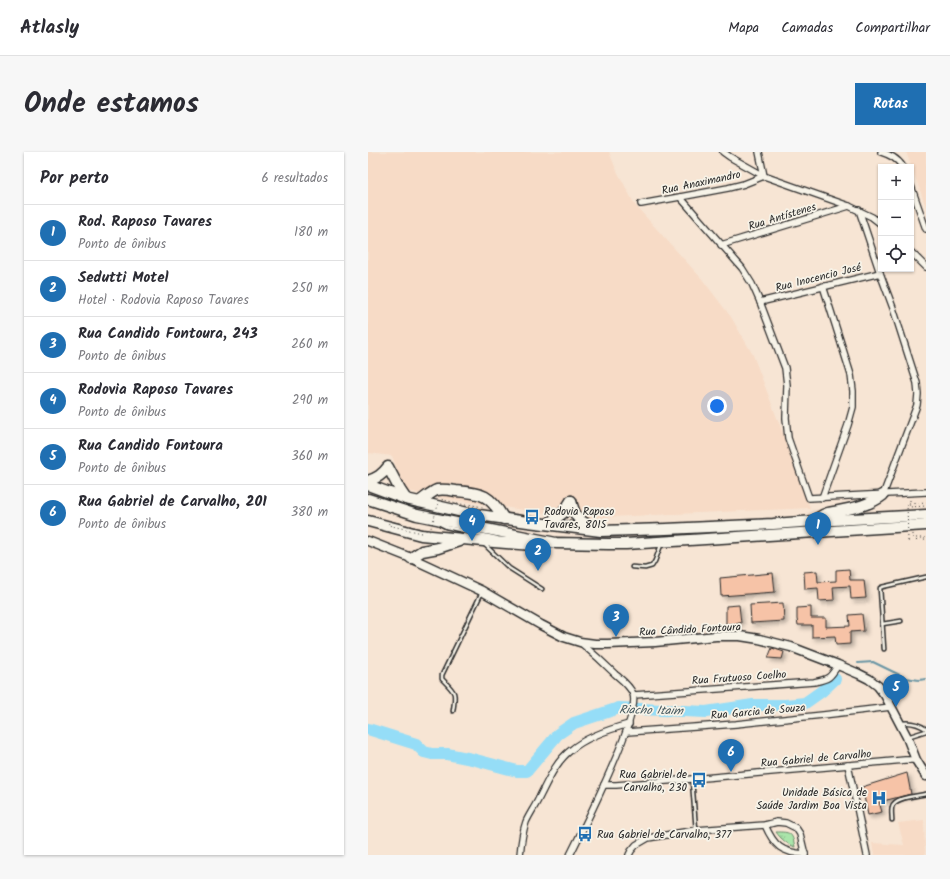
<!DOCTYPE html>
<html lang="pt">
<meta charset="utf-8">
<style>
:root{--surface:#fff;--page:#f7f7f7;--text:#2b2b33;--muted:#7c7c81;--line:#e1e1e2;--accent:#1f6fb2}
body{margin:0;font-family:Kalam,sans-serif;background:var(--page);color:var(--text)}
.controls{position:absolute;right:12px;top:12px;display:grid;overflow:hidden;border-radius:0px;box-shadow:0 1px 3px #0004}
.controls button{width:36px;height:36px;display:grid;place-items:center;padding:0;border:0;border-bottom:1px solid var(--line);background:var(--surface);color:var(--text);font:20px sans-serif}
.you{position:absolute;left:349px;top:254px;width:14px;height:14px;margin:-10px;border:3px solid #fff;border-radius:50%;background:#1a73e8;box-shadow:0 0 0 6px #1a73e833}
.badge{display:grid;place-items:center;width:26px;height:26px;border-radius:50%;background:var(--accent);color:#fff;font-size:13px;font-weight:700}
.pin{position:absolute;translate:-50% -33px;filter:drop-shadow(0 1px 2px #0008)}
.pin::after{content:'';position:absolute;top:21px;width:14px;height:12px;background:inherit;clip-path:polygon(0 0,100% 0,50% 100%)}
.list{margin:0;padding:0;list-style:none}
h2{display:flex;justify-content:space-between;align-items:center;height:52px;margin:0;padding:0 16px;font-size:17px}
h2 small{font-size:13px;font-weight:400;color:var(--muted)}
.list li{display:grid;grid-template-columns:26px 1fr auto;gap:12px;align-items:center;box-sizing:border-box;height:56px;padding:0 16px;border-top:1px solid var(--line)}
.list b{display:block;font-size:15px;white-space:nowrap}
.list p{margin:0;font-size:13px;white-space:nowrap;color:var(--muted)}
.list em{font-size:13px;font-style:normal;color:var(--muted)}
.icon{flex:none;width:22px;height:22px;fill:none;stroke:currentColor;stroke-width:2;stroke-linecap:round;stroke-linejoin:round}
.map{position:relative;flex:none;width:558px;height:703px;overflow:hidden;border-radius:0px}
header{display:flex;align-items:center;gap:24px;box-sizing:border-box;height:56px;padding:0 20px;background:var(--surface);border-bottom:1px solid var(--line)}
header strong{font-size:19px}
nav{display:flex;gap:22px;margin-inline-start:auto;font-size:14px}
.intro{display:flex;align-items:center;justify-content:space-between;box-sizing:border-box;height:96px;padding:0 24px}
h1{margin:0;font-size:28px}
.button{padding:10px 18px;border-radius:0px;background:var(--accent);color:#fff;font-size:14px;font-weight:700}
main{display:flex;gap:24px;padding:0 24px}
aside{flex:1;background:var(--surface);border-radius:0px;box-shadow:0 1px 3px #0004}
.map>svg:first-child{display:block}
</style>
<header>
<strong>Atlasly</strong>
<nav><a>Mapa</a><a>Camadas</a><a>Compartilhar</a></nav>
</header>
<div class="intro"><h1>Onde estamos</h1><a class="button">Rotas</a></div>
<main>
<aside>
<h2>Por perto<small>6 resultados</small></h2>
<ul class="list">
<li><span class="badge">1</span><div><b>Rod. Raposo Tavares</b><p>Ponto de ônibus</p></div><em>180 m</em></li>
<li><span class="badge">2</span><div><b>Sedutti Motel</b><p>Hotel · Rodovia Raposo Tavares</p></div><em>250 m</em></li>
<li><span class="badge">3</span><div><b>Rua Candido Fontoura, 243</b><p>Ponto de ônibus</p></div><em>260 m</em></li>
<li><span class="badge">4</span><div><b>Rodovia Raposo Tavares</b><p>Ponto de ônibus</p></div><em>290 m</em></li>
<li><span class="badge">5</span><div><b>Rua Candido Fontoura</b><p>Ponto de ônibus</p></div><em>360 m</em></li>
<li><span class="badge">6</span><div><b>Rua Gabriel de Carvalho, 201</b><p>Ponto de ônibus</p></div><em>380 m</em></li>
</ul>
</aside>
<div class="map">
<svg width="558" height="703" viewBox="0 0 558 703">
<defs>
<pattern id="park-tufts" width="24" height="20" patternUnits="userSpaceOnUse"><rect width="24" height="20" fill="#aae5aa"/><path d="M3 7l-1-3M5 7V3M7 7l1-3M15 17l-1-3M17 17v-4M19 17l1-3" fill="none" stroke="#92c592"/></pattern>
<filter id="shadow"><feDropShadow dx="3" dy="3" stdDeviation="2" flood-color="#0004"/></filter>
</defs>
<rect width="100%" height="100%" fill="#f7e5d4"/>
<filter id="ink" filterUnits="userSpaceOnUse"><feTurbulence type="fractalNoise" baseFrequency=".025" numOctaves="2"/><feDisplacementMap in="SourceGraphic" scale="8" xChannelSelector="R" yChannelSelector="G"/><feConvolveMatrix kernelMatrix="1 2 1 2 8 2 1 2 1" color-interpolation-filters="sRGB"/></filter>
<g filter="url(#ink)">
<g fill="#f7dbc6">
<polygon points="0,0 241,0 248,17 267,53 334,127 363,165 385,203 419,292 442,356 220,366 177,361 60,344 37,338 24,304 0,301"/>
<polygon points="538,0 558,0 558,55"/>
<polygon points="556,668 557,703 506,703 504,691 536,693 530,671"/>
</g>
<path fill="url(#park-tufts)" stroke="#6a886a" d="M408,680C422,680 424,680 427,695C419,692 413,687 408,680Z"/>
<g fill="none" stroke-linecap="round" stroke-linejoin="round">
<polyline stroke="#6b96a5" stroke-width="2" points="490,511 505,510 538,526 551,528 558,527"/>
<polyline stroke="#95ddf7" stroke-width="12" points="0,577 48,592 56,600 64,602 79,602 104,607 149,619 159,619 190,582 206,571 251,556 338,560 385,553 418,553 437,551 454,539 467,527"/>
</g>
<g fill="#f6c3a7" stroke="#2b2b2b" filter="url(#shadow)">
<polygon points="481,417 482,428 496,428 498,446 483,447 482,434 465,435 466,448 451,449 450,436 437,437 436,420 449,419 450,430 468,429 468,418"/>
<polygon points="405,421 407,440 353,444 352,426"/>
<polygon points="415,451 416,469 383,471 382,453"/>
<polygon points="371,453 373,471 358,472 358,454"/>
<polygon points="443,455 443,466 458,466 458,475 482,474 481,463 494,462 496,479 482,480 482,492 468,493 467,484 444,485 444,473 430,473 429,467 429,456"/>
<polygon points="404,496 416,500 414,507 400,506"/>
<polygon points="539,621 543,642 511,650 514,660 500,663 494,635"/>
</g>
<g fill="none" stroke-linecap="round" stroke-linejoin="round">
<g stroke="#2b2b2b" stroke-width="5.5">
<g id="lane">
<polyline points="72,372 78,375 129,386"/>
<polyline points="116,392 141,416 174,437"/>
<polyline points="264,415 277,416 284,414 287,409 293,393"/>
<polyline points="514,472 533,469"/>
<polyline points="516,497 512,436 514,435 558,425"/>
<path d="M85,559C88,540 88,541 74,527V523L114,440"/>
<path d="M534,571C543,570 551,572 558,577"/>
<polyline points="539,585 558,579"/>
<polyline points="324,628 328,678"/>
<path d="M524,668C524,664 523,659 524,655C526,645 549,644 558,642"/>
</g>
</g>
<g stroke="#2b2b2b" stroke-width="8">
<g id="street">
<polyline points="355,0 362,5 396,24 481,54 504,65 513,72"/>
<path d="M513,0C522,3 529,6 535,15"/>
<polyline points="543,34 558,77"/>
<polyline points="312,45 374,116 384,132 392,150 417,216 419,233 418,266 420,286 441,346 558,340"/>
<polyline points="273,52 312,45 360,36 376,32 396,24 391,0"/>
<polyline points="491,58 512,121 525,156 549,231 550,242 549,253 515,343"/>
<polyline points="353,93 481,54"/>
<polyline points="543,100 558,115"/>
<polyline points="392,150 512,121"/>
<polyline points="454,346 480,273 485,255 485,239 483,223 455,134"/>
<path d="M266,543L446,530C461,527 462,526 470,513"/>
<polyline points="259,580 368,572 455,563 523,555"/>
<polyline points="480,613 499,703"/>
<polyline points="236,633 248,633 324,627 537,608 548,608"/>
<path d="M397,673C406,694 414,701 437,702"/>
<path d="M152,703C153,692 154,681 158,670C161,663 166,656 170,648C179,631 187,610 203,598C218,585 242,577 261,572"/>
<path d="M202,703C214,679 273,563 265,542C262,534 254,528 247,522C236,511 225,501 213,491"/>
<polyline points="261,703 263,699 268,693 280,686 328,678 397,673 409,670 418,671 428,676 432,682 437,703"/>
</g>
</g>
<g stroke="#2b2b2b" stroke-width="11">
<polyline id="secondary" points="0,389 43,406 114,439 173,473 196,485 212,490 227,492 240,492 287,490 348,484 372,484 391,487 423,495 470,513 491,522 501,527 510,534 517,543 539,585 548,608 558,624"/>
</g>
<g stroke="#2b2b2b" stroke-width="13">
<g id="highway">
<path d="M0,329C9,326 14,323 20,315L32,338L38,347"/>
<polyline points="0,333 38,347 104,362 160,370 233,379 298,377 405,372 447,369 558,363"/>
<polyline points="0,347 49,363 163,386 188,391 240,392 258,392 558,373"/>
<path d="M203,349C207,365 210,369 225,375"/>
<path d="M51,350C57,346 63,340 69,338C75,337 82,338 88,339C115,341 122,343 136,367"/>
<path d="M450,366L455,363L460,361C478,357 500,355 515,343"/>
<polyline points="0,369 53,383 126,390 165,393 174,393"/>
<polyline points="180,372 195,361 203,349"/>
<polyline points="43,406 54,399 70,396 91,389"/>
</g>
</g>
<g stroke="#2b2b2b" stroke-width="1" stroke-dasharray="1 3" stroke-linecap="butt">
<polyline points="542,348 542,355 558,354"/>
<polyline points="546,351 558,350"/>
<polyline points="544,382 544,386 558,386"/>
<polyline points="540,389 558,388"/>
</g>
<use href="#lane" stroke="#f7f3e8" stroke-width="2.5"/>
<use href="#street" stroke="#f7f3e8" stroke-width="5.5"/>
<use href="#secondary" stroke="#f7f3e8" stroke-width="8"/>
<use href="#highway" stroke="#f7f3e8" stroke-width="10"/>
<g stroke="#2b2b2b" stroke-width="1" stroke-dasharray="1 3" stroke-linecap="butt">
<polyline points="54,381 20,373 22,369 62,379 72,347 114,357 115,355 99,352"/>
<polyline points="540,389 539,351 546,351"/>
</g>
</g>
</g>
<defs>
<g id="bus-bare" transform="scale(1.2)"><path d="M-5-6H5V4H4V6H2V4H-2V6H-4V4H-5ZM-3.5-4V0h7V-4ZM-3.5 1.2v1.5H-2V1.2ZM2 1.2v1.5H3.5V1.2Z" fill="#1f6fb2" stroke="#f7f3e8" stroke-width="2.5" paint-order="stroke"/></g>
<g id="hospital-bare" transform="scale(1.2)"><path d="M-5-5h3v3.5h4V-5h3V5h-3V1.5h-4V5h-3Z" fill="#1f6fb2" stroke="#f7f3e8" stroke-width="2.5" paint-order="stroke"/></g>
</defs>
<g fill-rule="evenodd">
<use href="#bus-bare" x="164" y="365"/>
<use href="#bus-bare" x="331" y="628"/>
<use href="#hospital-bare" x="511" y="646"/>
<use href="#bus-bare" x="217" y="682"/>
</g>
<g text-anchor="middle" stroke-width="3.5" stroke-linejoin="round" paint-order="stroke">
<g font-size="11" fill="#2b2b2b" stroke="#f7f3e8">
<text transform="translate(333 30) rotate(-12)" y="4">Rua Anaximandro</text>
<text transform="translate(414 64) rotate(-17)" y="4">Rua Antístenes</text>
<text transform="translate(450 125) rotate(-14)" y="4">Rua Inocencio José</text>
<text transform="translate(322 477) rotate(-3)" y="4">Rua Cândido Fontoura</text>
<text transform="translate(371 525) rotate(-4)" y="4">Rua Frutuoso Coelho</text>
<text transform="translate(390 559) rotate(-5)" y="4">Rua Garcia de Souza</text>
<text transform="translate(448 606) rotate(-5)" y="4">Rua Gabriel de Carvalho</text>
</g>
<g font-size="11" fill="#2b2b2b" stroke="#f7f3e8" text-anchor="start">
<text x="176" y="363">Rodovia Raposo<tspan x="176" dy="13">Tavares, 8015</tspan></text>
<text x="319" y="626" text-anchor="end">Rua Gabriel de<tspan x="319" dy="13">Carvalho, 230</tspan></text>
<text x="499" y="644" text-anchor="end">Unidade Básica de<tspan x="499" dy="13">Saúde Jardim Boa Vista</tspan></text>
<text x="229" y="686">Rua Gabriel de Carvalho, 377</text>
</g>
<g font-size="12" font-style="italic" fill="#46585e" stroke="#f7f3e8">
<text transform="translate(283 558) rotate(1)" y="4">Riacho Itaim</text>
</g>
</g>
</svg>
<div class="controls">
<button>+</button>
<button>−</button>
<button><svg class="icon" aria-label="locate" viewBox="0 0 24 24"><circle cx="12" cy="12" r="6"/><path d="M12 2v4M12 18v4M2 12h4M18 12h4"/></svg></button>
</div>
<div class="you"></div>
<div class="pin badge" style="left:450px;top:393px">1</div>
<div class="pin badge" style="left:170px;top:419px">2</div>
<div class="pin badge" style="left:248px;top:485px">3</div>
<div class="pin badge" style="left:104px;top:389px">4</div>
<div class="pin badge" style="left:528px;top:555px">5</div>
<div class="pin badge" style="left:363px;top:620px">6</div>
</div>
</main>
